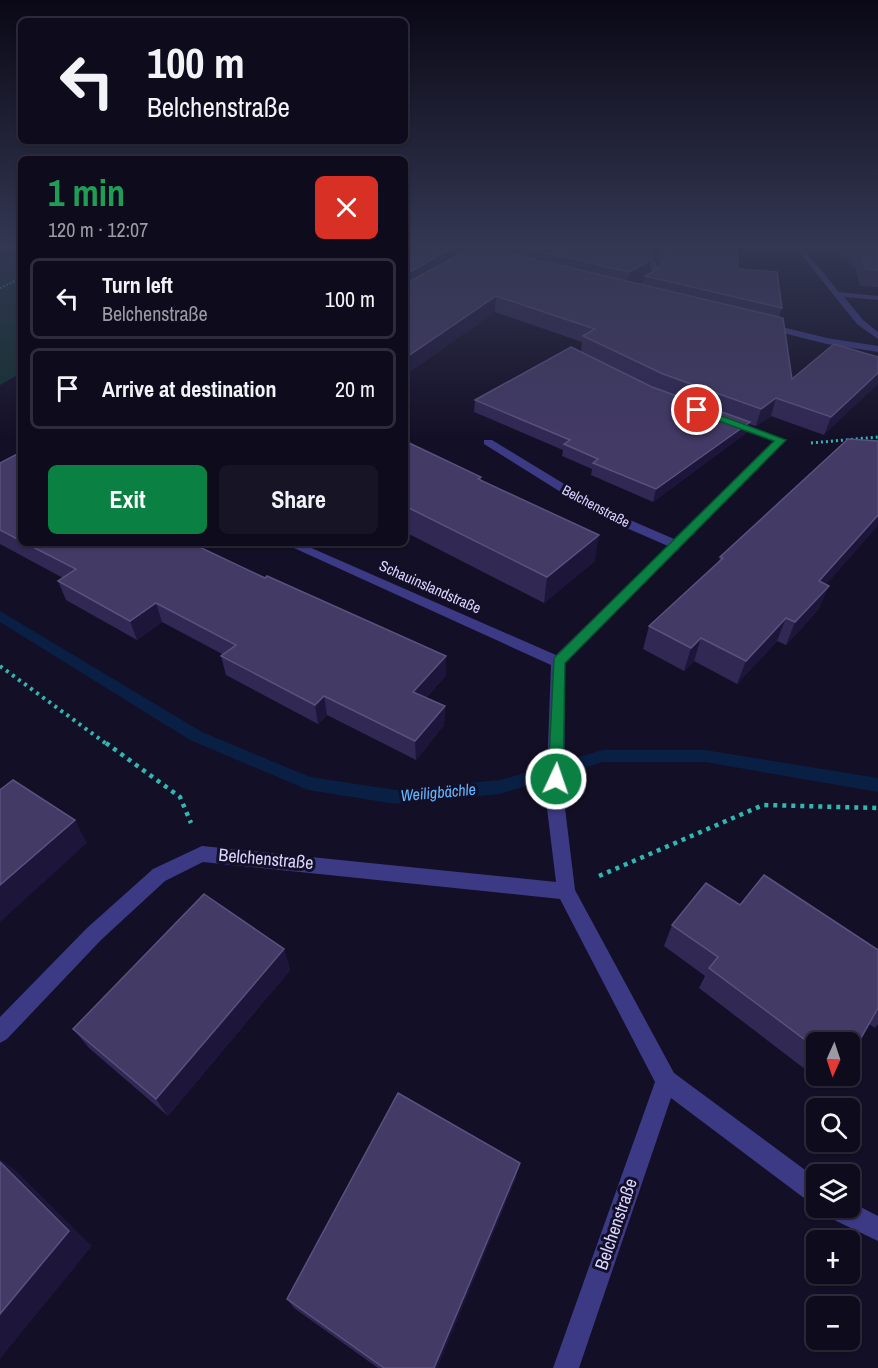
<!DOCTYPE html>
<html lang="en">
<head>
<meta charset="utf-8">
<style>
	:root { --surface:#0e0b1c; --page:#171425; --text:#f1f3f6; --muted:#9b9ba3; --line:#2e2b3b; --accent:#0b8043 }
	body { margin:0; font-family:"Archivo Narrow",sans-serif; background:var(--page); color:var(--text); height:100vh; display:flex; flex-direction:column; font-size:22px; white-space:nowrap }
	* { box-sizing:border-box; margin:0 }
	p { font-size:20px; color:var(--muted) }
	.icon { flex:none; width:33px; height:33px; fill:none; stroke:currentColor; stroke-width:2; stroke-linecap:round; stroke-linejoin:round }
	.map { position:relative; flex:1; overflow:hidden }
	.panel { position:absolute; left:18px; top:156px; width:390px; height:390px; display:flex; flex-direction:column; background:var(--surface); border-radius:9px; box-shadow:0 2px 4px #0004,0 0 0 2px var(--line) }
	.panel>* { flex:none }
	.hud { position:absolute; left:18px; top:18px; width:390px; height:126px; border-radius:9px; box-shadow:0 2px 4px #0004,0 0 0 2px var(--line); background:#0e0b1c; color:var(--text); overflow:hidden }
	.needle { width:39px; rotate:183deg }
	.controls { position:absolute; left:806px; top:1032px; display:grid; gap:12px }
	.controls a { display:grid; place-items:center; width:54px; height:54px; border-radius:9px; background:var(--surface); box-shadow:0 2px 4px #0004,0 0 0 2px var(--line); font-size:30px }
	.pin { position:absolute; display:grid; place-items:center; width:51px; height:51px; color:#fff; margin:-26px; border:3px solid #fff; border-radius:50%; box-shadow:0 2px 6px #0007 }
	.me { position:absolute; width:66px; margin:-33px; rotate:3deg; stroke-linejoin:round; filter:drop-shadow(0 0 4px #0008) }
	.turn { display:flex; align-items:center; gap:21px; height:126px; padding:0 30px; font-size:27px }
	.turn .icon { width:78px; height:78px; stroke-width:2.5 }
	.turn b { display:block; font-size:42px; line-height:51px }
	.round { display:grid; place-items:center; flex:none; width:63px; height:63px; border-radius:9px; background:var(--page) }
	.headline { display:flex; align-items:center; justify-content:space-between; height:102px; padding:0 30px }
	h1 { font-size:36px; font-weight:700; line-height:45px; color:#1e9e55 }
	.button { display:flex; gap:12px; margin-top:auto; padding:12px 30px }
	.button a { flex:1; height:69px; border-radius:9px; background:var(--accent); color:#fff; font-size:24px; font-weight:700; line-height:69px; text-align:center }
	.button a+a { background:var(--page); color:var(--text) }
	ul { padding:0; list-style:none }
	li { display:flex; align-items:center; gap:18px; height:81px; margin:0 12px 9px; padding:0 18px; border:3px solid var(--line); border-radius:9px }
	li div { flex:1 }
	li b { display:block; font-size:22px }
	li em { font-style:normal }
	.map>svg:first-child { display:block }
	.green { fill:#12302f }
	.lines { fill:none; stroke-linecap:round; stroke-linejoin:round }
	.stream { fill:#0a1f44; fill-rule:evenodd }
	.path-far3 { stroke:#2fb8b0; stroke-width:2; stroke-dasharray:1.5 2; stroke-linecap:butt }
	.path-far2 { stroke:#2fb8b0; stroke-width:3; stroke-dasharray:2 3; stroke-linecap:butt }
	.path-far1 { stroke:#2fb8b0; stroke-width:4; stroke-dasharray:3 4.5; stroke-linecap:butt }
	.path { stroke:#2fb8b0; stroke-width:4.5; stroke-dasharray:4 5; stroke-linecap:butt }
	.street { fill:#3d3a85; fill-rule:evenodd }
	.wall { fill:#312854; fill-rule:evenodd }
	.shaded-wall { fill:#1d163a }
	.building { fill:#433a66; stroke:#5a527e; stroke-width:1.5 }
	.route { fill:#0b8043; stroke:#07532c; stroke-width:1.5 }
	.labels { text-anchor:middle; stroke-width:6; stroke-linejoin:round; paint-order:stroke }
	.far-street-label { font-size:14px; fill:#d9d4ff; stroke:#130f26 }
	.street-label { font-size:15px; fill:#d9d4ff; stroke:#130f26 }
	.water-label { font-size:16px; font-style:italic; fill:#62b6ff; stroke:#130f26 }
	.near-street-label { font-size:18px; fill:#d9d4ff; stroke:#130f26 }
</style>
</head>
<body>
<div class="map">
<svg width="878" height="1368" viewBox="0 0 878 1368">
	<rect width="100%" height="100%" fill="#130f26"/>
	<path class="green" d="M0,248H21V373L0,385Z"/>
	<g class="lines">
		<path class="stream" d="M0,611L202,732L310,777L396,790L500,780L603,750H705L878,778V792L705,762H603L500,794L396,804L308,790L190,740L0,622Z"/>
		<path class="path-far3" d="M0,288L21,278"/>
		<path class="path-far2" d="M811,443L878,437"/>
		<path class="path-far1" d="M0,666L108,745"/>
		<path class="path" d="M106,743L180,797L191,823
			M599,876L763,805L878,808"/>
		<path class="street" d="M641,248H648L660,270L653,283L645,285L641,283L647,279L652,270Z
			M796,248H803L839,292L878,296V300L844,297L863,320L878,332V339L857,324Z
			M766,323L827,338L878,346V352L827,344L763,328V324Z
			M728,418L786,440L565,663L564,800L575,890L674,1073L816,1178V1205L808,1201L671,1098L579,1368H553L655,1082L560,899L203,862L165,881L101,940L7,1039L0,1043V1017L87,928L153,869L202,846L556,882L546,800L551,665L283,543H300L556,655L668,546L599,516L484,444V440H492L607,510L674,539L774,441L724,423L723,421Z
			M849,1201L878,1216V1241L828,1217L825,1208H849Z"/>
	</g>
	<path class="wall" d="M405,248H648L652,255L649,270L647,275L658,269L659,266L649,248H738V269L782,308L779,317L792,379L878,357L824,435L771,416L756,426L749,424L746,433L653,502L591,475L592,469L562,456L563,450L474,412L475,400L581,352L582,342L495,312L405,375ZM463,248L468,249L463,252ZM645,278L643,285L635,283Z
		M831,248H878V287L860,286L855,267H851L849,260L842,259L841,255H837Z
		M405,441L481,477V481L595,561L544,603L405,532Z
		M21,452V543H191L446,675L426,698L445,706L444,725L416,760L327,715L318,724L226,675L221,656L224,655L162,622L137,640L66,600L58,581L63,578L0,544V463Z
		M720,557L826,585L819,609L786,645L777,641L737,684L694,661L684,671L643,649L649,626L719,563Z
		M740,905L878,950V1024L875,1028L869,1024L816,1042V1076H837L827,1086L699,988L705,976L664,946L672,925Z
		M284,949L290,970L168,1116L89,1048L73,1029Z
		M516,1178L437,1368H378L294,1308L287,1299Z"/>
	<path class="shaded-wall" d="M452,248H463L462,256L405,290V275Z
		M652,255L649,270L645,277V276V278L627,288L629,272Z
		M496,296L495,312L405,375V358Z
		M878,373V384L824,435L831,417Z
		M776,398L771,416L756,426L761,409Z
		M750,422L746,433L653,502L656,489Z
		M878,515V526L809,604L819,581Z
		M599,535L595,561L544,603L547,577Z
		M829,586L819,609L786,645L795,622Z
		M156,603L162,622L137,640L130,621Z
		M786,618L777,641L737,684L746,661Z
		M701,638L694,661L684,671L691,648Z
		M446,656V675L414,711L413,692Z
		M324,696L327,715L318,724L315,705Z
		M445,706L444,725L416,760L415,741Z
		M75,820L87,843L0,922V885Z
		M284,949L290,970L168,1116L156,1099Z
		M0,1159L15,1170L92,1246L0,1359Z
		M520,1163L516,1178L437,1368H434Z"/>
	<path class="building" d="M405,248H452L405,275Z
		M471,248H487L783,318L792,379L834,344L878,357V373L831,417L776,398L761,409L663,374L583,336L595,329L496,296L405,358V284Z
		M526,248H648L652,255L648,262L629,272Z
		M660,248H738V269L777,272L782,308L645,276L658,269L665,256Z
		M856,248H878V270L866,269L860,251H857Z
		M571,347L652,387L750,422L656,489L593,463L598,459L564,444L570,440L475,400Z
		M848,439L878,441V515L819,581L829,586L795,622L786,618L746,661L701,638L691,648L649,626L723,558L720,557Z
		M405,441L481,477L478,479L599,535L547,577L405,506Z
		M21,452V541L0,530V463Z
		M25,543H191L265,578L267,576L446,656L413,692L445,706L415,741L324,696L315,705L221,656L236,645L156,603L130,621L58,581L76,569Z
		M13,780L75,820L0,885V790Z
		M764,875L878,950V1008L849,1059V1042H816V1048L709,968L718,957L672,925L706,883L740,905Z
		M204,894L284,949L156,1099L73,1029Z
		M398,1093L520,1163L434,1368H384L287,1299Z
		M0,1162L69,1231L0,1314Z"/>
	<linearGradient id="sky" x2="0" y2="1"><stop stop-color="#0a0815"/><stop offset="0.56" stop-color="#333752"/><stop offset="1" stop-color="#333752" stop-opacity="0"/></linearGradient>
	<rect width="878" height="439" fill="url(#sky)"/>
	<path class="route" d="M694,408H700L786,440L565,663L563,779L561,783H550L548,779L554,658L774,441L694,412Z"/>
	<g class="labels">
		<g class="far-street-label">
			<text transform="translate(596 506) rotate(28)" y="5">Belchenstraße</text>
		</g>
		<g class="street-label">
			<text transform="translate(430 587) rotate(24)" y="5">Schauinslandstraße</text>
		</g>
		<g class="water-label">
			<text transform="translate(438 792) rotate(-5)" y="6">Weiligbächle</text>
		</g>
		<g class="near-street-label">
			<text transform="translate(266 859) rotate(5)" y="6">Belchenstraße</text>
			<text transform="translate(616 1224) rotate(-71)" y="6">Belchenstraße</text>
		</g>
	</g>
</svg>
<div class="controls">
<a><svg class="needle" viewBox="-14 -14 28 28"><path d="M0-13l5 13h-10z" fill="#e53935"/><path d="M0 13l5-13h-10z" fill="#9b9ba3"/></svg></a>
<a><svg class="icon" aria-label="search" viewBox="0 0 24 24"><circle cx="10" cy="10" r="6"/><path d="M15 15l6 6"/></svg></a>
<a><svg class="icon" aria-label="layers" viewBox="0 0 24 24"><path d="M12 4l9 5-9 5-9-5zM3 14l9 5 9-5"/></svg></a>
<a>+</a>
<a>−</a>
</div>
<div class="pin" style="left:697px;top:410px;background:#d93025"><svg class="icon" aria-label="arrive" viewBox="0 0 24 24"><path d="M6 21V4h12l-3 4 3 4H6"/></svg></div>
<svg class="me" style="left:556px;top:779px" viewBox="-20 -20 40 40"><circle r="17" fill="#0b8043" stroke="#fff" stroke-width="3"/><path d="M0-11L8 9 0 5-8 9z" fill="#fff"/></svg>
<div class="hud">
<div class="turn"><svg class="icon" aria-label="left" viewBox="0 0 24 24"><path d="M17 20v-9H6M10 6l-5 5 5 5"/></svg><div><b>100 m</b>Belchenstraße</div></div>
</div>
<section class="panel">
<div class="headline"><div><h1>1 min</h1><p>120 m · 12:07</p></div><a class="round" style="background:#d93025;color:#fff"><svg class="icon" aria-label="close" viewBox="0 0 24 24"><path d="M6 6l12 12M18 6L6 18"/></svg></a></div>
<ul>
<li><svg class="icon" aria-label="left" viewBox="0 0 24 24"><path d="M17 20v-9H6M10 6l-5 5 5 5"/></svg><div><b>Turn left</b><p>Belchenstraße</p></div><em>100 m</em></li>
<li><svg class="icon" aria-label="arrive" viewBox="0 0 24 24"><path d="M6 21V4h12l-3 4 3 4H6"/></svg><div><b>Arrive at destination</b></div><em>20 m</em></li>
</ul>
<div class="button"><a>Exit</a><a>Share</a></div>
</section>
</div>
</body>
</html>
